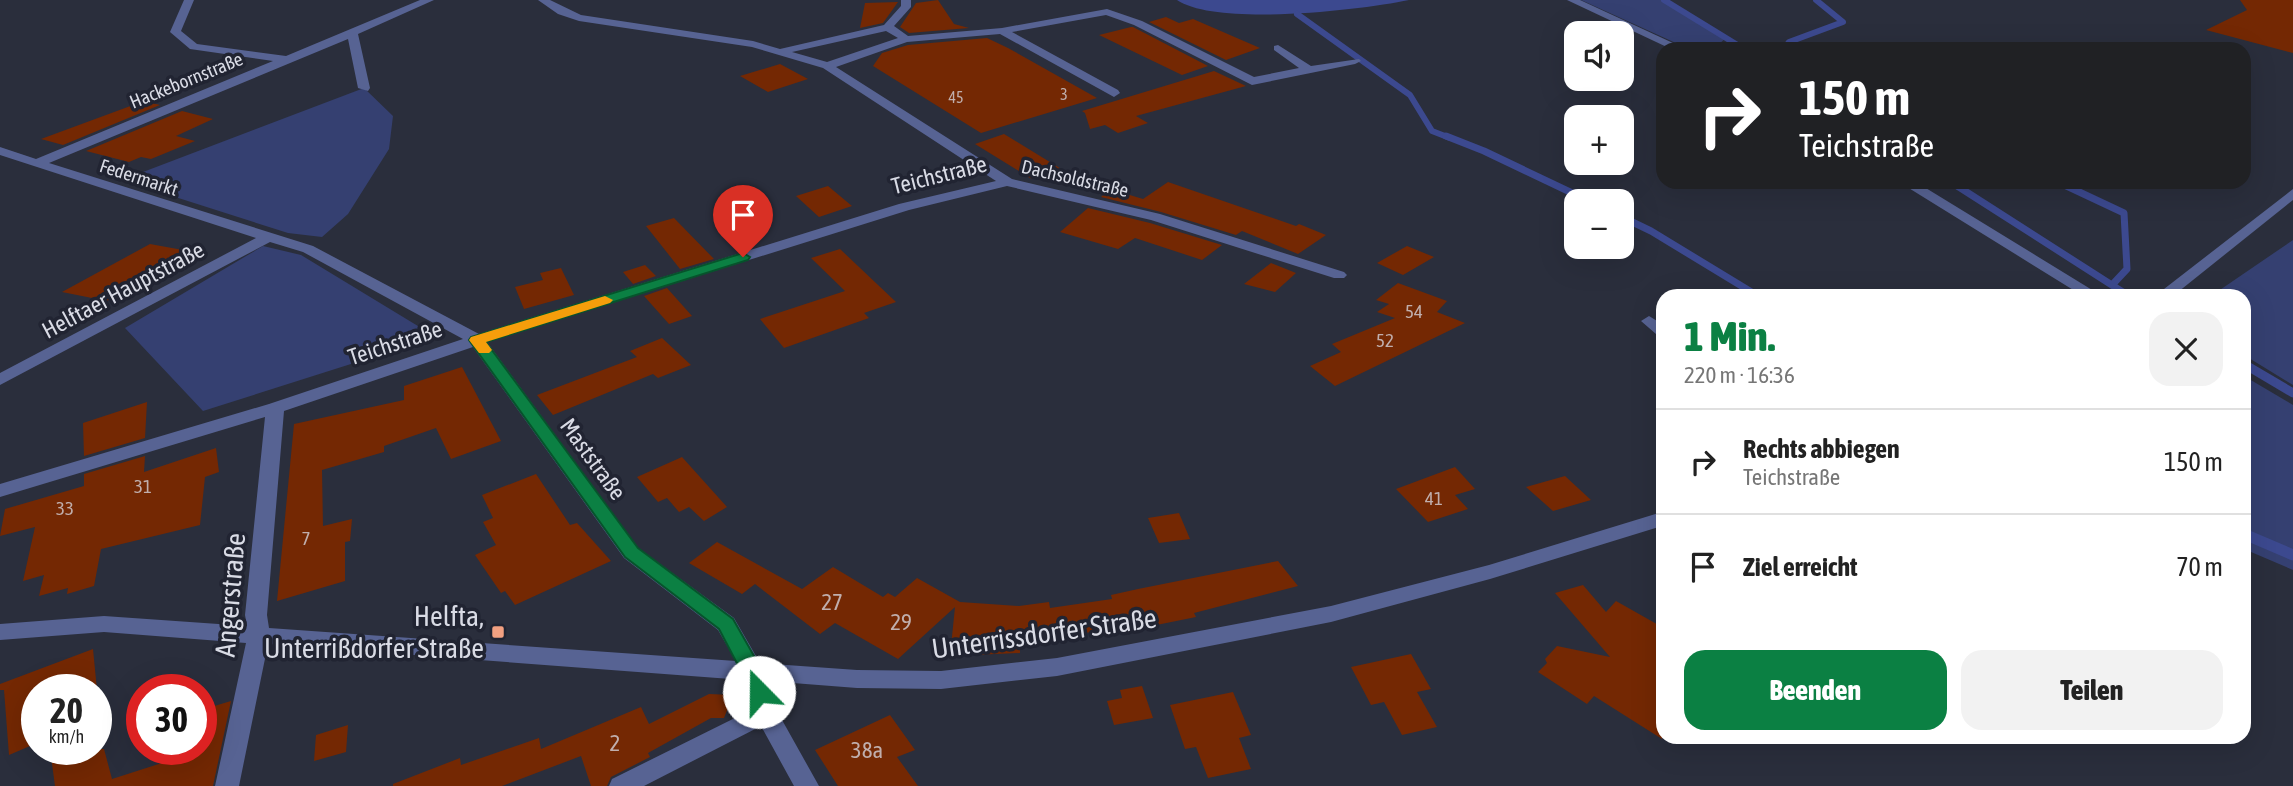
<!DOCTYPE html>
<html lang="de">
<head>
<meta charset="utf-8">
<style>
	:root { --surface:#fff; --page:#f2f2f2; --text:#222; --muted:#767676; --line:#e0e0e0; --accent:#0b8043 }
	body { margin:0; font-family:"Asap Condensed",sans-serif; background:var(--page); color:var(--text); height:100vh; display:flex; flex-direction:column; font-size:26px; white-space:nowrap }
	* { box-sizing:border-box; margin:0 }
	p { font-size:23px; color:var(--muted) }
	.icon { flex:none; width:38px; height:38px; fill:none; stroke:currentColor; stroke-width:2; stroke-linecap:round; stroke-linejoin:round }
	.map { position:relative; flex:1; overflow:hidden }
	.drawer { position:absolute; left:1656px; top:289px; width:595px; height:455px; display:flex; flex-direction:column; background:var(--surface); border-radius:21px; box-shadow:0 7px 28px #0002 }
	.drawer>* { flex:none }
	.banner { position:absolute; left:1656px; top:42px; width:595px; height:147px; border-radius:21px; box-shadow:0 7px 28px #0002; background:#202124; color:#fff; overflow:hidden }
	.buttons { position:absolute; left:1564px; top:21px; display:grid; gap:14px }
	.buttons a { display:grid; place-items:center; width:70px; height:70px; border-radius:14px; background:var(--surface); box-shadow:0 7px 28px #0002; font-size:35px }
	.speed { position:absolute; left:21px; top:674px; display:flex; gap:14px; font-size:35px; font-weight:700; text-align:center }
	.speed>* { display:grid; place-content:center; width:91px; height:91px; border-radius:50%; background:var(--surface); box-shadow:0 7px 28px #0002; line-height:1 }
	.speed small { font-size:18px; font-weight:400 }
	.speed .limit { border:10px solid #d22; background:#fff; color:#111 }
	.pin { position:absolute; display:grid; place-items:center; width:60px; height:60px; color:#fff; margin:-72px -30px; border-radius:50% 50% 50% 0; rotate:-45deg; box-shadow:0 0 7px #0007 }
	.pin .icon { rotate:45deg }
	.me { position:absolute; width:77px; margin:-38px; rotate:338deg; stroke-linejoin:round; filter:drop-shadow(0 0 5px #0008) }
	.turn { display:flex; align-items:center; gap:24px; height:147px; padding:0 28px; font-size:32px }
	.turn .icon { width:91px; height:91px; stroke-width:2.5 }
	.turn b { display:block; font-size:49px; line-height:60px }
	.round { display:grid; place-items:center; flex:none; width:74px; height:74px; border-radius:21px; background:var(--page) }
	.overview { display:flex; align-items:center; justify-content:space-between; height:119px; padding:0 28px }
	h1 { font-size:42px; font-weight:800; line-height:52px; color:var(--accent) }
	.button { display:flex; gap:14px; margin-top:auto; padding:14px 28px }
	.button a { flex:1; height:80px; border-radius:21px; background:var(--accent); color:#fff; font-size:28px; font-weight:800; line-height:80px; text-align:center }
	.button a+a { background:var(--page); color:var(--text) }
	ul { padding:0; list-style:none }
	li { display:flex; align-items:center; gap:21px; height:105px; padding:0 28px; border-top:2px solid var(--line) }
	li div { flex:1 }
	li b { display:block; font-size:26px }
	li em { font-style:normal }
	.map>svg:first-child { display:block }
	.green { fill:#354071 }
	.water { fill:#3c498f }
	.lines { fill:none; stroke-linecap:round; stroke-linejoin:round }
	.stream-far3 { stroke:#3c498f; stroke-width:6 }
	.stream-far2 { stroke:#3c498f; stroke-width:7 }
	.stream-far1 { stroke:#3c498f; stroke-width:9 }
	.stream { stroke:#3c498f; stroke-width:11 }
	.building { fill:#742803 }
	.minor { fill:#576393; fill-rule:evenodd }
	.route { fill:#0b8043; stroke:#07532c; stroke-width:2 }
	.slow { fill:#f59e0b }
	.poi-dot { fill:#f2a081; stroke:#212432; stroke-width:2.5 }
	.labels { text-anchor:middle; stroke-width:7; stroke-linejoin:round; paint-order:stroke }
	.far-number-label { font-size:16px; fill:#c0aeac }
	.far-street-label { font-size:19px; fill:#d9dbe5; stroke:#212432 }
	.number-label { font-size:19px; fill:#c0aeac }
	.street-label { font-size:23px; fill:#d9dbe5; stroke:#212432 }
	.near-number-label { font-size:23px; fill:#c0aeac }
	.near-street-label { font-size:28px; fill:#d9dbe5; stroke:#212432 }
	.near-poi-label { font-size:28px; fill:#d9dbe5; stroke:#212432; text-anchor:end }
</style>
</head>
<body>
<div class="map">
<svg width="2293" height="786" viewBox="0 0 2293 786">
	<rect width="100%" height="100%" fill="#2a2e3c"/>
	<path class="green" d="M1581,0H1662L1726,38L1713,49H1689Z
		M364,88L393,116L389,149L348,214L322,237L288,233L122,180Z
		M2293,240V385L2244,355V296H2211Z
		M263,246L301,255L436,337L203,411L125,328Z
		M2244,376L2293,405V570L2244,549Z"/>
	<path class="water" d="M1177,0H1409C1361,10 1217,27 1177,0Z"/>
	<g class="lines">
		<path class="stream-far3" d="M1664,0L1744,49
			M1297,14L1410,95L1432,131L1450,138
			M1784,49L1789,42L1843,22L1816,0"/>
		<path class="stream-far2" d="M1446,136L1484,151L1589,201
			M1951,182L2129,296
			M2058,182L2124,213L2127,269L2112,285
			M1622,217L1651,231L1758,296"/>
		<path class="stream-far1" d="M2244,364L2293,393"/>
		<path class="stream" d="M2244,534L2293,555"/>
	</g>
	<path class="building" d="M938,0L954,24L969,28L909,33L900,27L916,3Z
		M2240,0H2293V53L2206,30L2247,10Z
		M898,2L883,23L860,28L865,3Z
		M1166,17L1179,23L1193,19L1260,48L1226,60L1149,22Z
		M1131,27H1133L1208,66L1182,75L1099,35Z
		M987,38L1008,48L1097,98L981,133L873,66L882,53L908,45Z
		M780,64L808,79L768,92L740,76Z
		M1214,71L1246,86L1136,116L1148,123L1118,133L1105,125L1090,129L1085,113L1082,111Z
		M144,101L160,105L63,145L41,139Z
		M182,111L213,119L176,136L195,141L151,159L141,157L129,162L86,151Z
		M1004,134L1089,186L1030,178L975,144Z
		M1168,182L1296,226L1299,224L1326,235L1298,254L1242,231L1236,235L1161,212L1101,197L1110,189L1143,199Z
		M828,186L852,206L819,217L796,196Z
		M1088,208L1150,223L1222,245L1202,260L1135,238L1118,249L1060,232Z
		M674,218L714,259L680,269L646,226Z
		M150,244L194,252L107,301L62,292Z
		M1407,246L1434,257L1403,275L1377,263Z
		M840,249L896,302L864,313L869,318L784,348L760,319L845,291L811,258Z
		M1271,263L1296,273L1275,292L1244,284Z
		M645,265L656,276L633,284L623,272Z
		M561,268L574,295L524,309L515,287L543,280L540,273Z
		M1398,283L1447,301L1437,312L1465,323L1335,386L1310,366L1341,352L1332,344L1395,318L1377,312L1389,304L1376,300Z
		M667,288L692,316L669,324L644,296Z
		M662,338L691,365L658,378L653,374L553,415L537,395L637,357L630,351Z
		M462,367L501,441L451,459L436,428L384,446V452L322,470L323,526L352,519L350,541L345,542V581L277,601L294,424L404,400V386Z
		M147,402L145,438L84,456L83,423Z
		M216,448L219,472L205,477L200,525L101,549L94,586L67,594L68,588L39,596L44,575L23,581L35,527L0,536L5,509L84,486V474L145,456L144,472Z
		M682,457L727,507L704,521L689,507L679,512L667,498L658,502L637,477Z
		M1455,467L1475,489L1455,495L1468,509L1428,522L1396,489Z
		M536,474L570,525L577,523L611,561L515,605L505,591L501,593L475,555L496,545L483,522L493,518L482,495Z
		M1565,476L1591,500L1553,511L1526,487Z
		M1179,513L1190,539L1159,543L1148,518Z
		M717,542L802,589L833,567L883,597L888,593L895,597L917,578L960,602L1019,606L1049,602L1050,608L1112,599L1111,595L1138,589L1278,561L1298,586L1194,613L1196,617L1122,632L1121,628L1020,642V653L950,656L955,607L898,659L835,623L820,634L755,584L742,594L689,563Z
		M1583,585L1606,612L1616,601L1662,627V739L1594,696L1587,704L1538,672L1547,663L1545,659L1557,646L1610,657L1555,593Z
		M93,649L97,690H37V743L9,755L4,690H0V684Z
		M1411,654L1431,689L1417,692L1437,727L1402,735L1384,702L1371,705L1351,667Z
		M1142,686L1153,718L1114,725L1107,701L1122,698L1120,690Z
		M1233,692L1251,735L1239,738L1251,769L1208,778L1196,747L1185,749L1170,705Z
		M709,694L733,695L724,718H711L648,753L650,757L611,777L607,786H591L581,756L502,786H393V784L460,758L461,765L539,738L541,749L641,707L649,724Z
		M231,701L213,786H55L50,749H104L112,779L165,762L167,749H201V710Z
		M890,715L915,750L897,757L918,786H838L815,750Z
		M348,725L346,752L314,761L316,735Z"/>
	<g class="lines">
		<path class="minor" d="M184,0H194L181,31L197,44L286,56L420,0H434L358,34L370,88L368,91L358,88L348,39L49,163L313,246L479,334L899,204L996,181L823,68L752,47L579,21L558,14L538,0H550L581,15L753,41L780,49L884,25L901,6V0H911V7L894,26L908,36L1002,28L1107,9L1142,21L1254,77L1299,68L1274,50V46L1278,45L1311,66L1359,59L1361,61L1355,64L1252,85L1134,25L1106,15L1012,32L1118,90L1120,93L1114,97L1000,34L907,42L836,67L1012,179L1160,214L1344,272L1347,275L1344,278H1334L1151,220L1007,186L909,210L487,342L638,548L734,618L760,663L857,670L941,671L1057,658L1331,606L1489,565L1662,512V526L1490,579L1331,622L1057,676L941,689L857,688L767,681L777,711L819,786H794L761,726L644,786H609L612,779L753,709L744,680L268,644L239,786H215L246,643L104,632L0,640V624L104,616L247,626L245,615L265,417L0,497V484L269,404L463,339L303,252L270,242L0,385V373L256,238L0,155V147L36,159L273,61L190,49L170,32ZM886,31L898,38L827,62L792,52ZM473,347L624,558L718,630L736,661L269,628L267,615L284,411Z
			M1567,0H1580L1686,49H1671Z
			M1899,182H1916L2102,296H2083Z
			M2293,189V200L2173,296H2155Z
			M1649,316L1662,324V336L1656,334L1641,321Z"/>
	</g>
	<path class="route" d="M743,253L750,257L748,260L486,342L638,548L733,619L762,670L769,692L766,698L759,700L751,698L741,671L719,629L625,557L469,340L471,337Z"/>
	<path class="slow" d="M605,296L613,300L610,303L486,342L492,350L489,353H479L469,340L471,337Z"/>
	<rect class="poi-dot" x="491" y="625" width="14" height="14" rx="3.5"/>
	<g class="labels">
		<g class="far-number-label">
			<text x="1064" y="100">3</text>
			<text x="956" y="103">45</text>
		</g>
		<g class="far-street-label">
			<text transform="translate(186 80) rotate(-22)" y="7">Hackebornstraße</text>
			<text transform="translate(139 177) rotate(18)" y="7">Federmarkt</text>
			<text transform="translate(1075 178) rotate(13)" y="7">Dachsoldstraße</text>
		</g>
		<g class="number-label">
			<text x="1414" y="318">54</text>
			<text x="1385" y="347">52</text>
			<text x="143" y="493">31</text>
			<text x="1434" y="505">41</text>
			<text x="65" y="515">33</text>
			<text x="306" y="545">7</text>
		</g>
		<g class="street-label">
			<text transform="translate(939 175) rotate(-14)" y="8">Teichstraße</text>
			<text transform="translate(123 290) rotate(-28)" y="8">Helftaer Hauptstraße</text>
			<text transform="translate(395 343) rotate(-18)" y="8">Teichstraße</text>
			<text transform="translate(593 459) rotate(54)" y="8">Maststraße</text>
		</g>
		<g class="near-number-label">
			<text x="832" y="610">27</text>
			<text x="901" y="630">29</text>
			<text x="615" y="751">2</text>
			<text x="867" y="758">38a</text>
		</g>
		<g class="near-street-label">
			<text transform="translate(230 595) rotate(-85)" y="10">Angerstraße</text>
			<text transform="translate(1044 633) rotate(-8)" y="10">Unterrissdorfer Straße</text>
		</g>
		<g class="near-poi-label">
			<text x="484" y="626">Helfta,<tspan x="484" dy="32">Unterrißdorfer Straße</tspan></text>
		</g>
	</g>
</svg>
<div class="buttons">
<a><svg class="icon" aria-label="sound" viewBox="0 0 24 24"><path d="M4 9h4l5-4v14l-5-4H4zM17 9q2 3 0 6"/></svg></a>
<a>+</a>
<a>−</a>
</div>
<div class="speed"><div>20<small>km/h</small></div><div class="limit">30</div></div>
<div class="pin" style="left:743px;top:257px;background:#d93025"><svg class="icon" aria-label="arrive" viewBox="0 0 24 24"><path d="M6 21V4h12l-3 4 3 4H6"/></svg></div>
<svg class="me" style="left:759px;top:692px" viewBox="-20 -20 40 40"><circle r="19" fill="#fff"/><path d="M0-13L10 11 0 6-10 11z" fill="#0b8043"/></svg>
<div class="banner">
<div class="turn"><svg class="icon" aria-label="right" viewBox="0 0 24 24"><path d="M7 20v-9h11M14 6l5 5-5 5"/></svg><div><b>150 m</b>Teichstraße</div></div>
</div>
<section class="drawer">
<div class="overview"><div><h1>1 Min.</h1><p>220 m · 16:36</p></div><a class="round"><svg class="icon" aria-label="close" viewBox="0 0 24 24"><path d="M6 6l12 12M18 6L6 18"/></svg></a></div>
<ul>
<li><svg class="icon" aria-label="right" viewBox="0 0 24 24"><path d="M7 20v-9h11M14 6l5 5-5 5"/></svg><div><b>Rechts abbiegen</b><p>Teichstraße</p></div><em>150 m</em></li>
<li><svg class="icon" aria-label="arrive" viewBox="0 0 24 24"><path d="M6 21V4h12l-3 4 3 4H6"/></svg><div><b>Ziel erreicht</b></div><em>70 m</em></li>
</ul>
<div class="button"><a>Beenden</a><a>Teilen</a></div>
</section>
</div>
</body>
</html>
